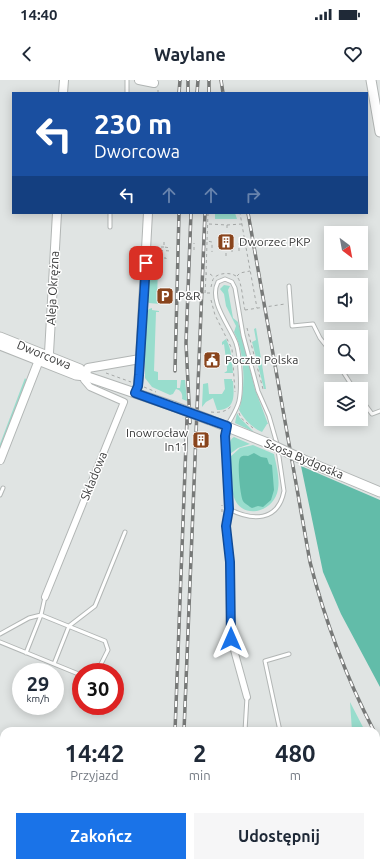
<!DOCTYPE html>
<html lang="pl">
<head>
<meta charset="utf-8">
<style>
	:root { --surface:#fff; --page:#f6f6f7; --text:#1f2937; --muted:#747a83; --accent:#1a73e8 }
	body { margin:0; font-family:Ubuntu,sans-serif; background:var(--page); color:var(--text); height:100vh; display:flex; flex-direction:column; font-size:15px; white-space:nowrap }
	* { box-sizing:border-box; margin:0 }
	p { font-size:13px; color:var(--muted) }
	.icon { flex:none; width:22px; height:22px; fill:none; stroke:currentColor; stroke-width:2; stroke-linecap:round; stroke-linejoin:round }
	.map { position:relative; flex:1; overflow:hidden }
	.side { position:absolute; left:0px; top:647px; width:380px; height:140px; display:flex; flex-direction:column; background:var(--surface); border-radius:12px 12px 0 0; box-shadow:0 2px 10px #0003 }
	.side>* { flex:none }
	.banner { position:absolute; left:12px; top:12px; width:356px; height:122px; border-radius:0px; box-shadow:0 2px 10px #0003; background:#1a4fa0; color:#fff; overflow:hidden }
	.needle { width:26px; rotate:148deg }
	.controls { position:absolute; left:324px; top:146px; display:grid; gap:8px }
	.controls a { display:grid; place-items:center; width:44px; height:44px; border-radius:0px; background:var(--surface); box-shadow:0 2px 10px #0003; font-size:20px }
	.speed { position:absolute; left:12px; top:583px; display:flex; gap:8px; font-size:20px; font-weight:700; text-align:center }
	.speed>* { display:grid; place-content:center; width:52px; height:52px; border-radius:50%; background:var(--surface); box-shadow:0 2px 10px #0003; line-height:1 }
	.speed small { font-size:10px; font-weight:400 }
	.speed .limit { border:6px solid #d22; background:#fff; color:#111 }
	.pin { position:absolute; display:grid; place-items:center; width:34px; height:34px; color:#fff; margin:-17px; border-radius:8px; box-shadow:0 2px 6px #0006 }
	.me { position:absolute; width:44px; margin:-22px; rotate:0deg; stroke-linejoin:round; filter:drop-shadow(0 0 3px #0008) }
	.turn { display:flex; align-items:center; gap:14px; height:84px; padding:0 16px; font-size:18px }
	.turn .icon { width:52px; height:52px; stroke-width:2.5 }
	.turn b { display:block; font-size:28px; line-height:34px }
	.lanes { display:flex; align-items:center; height:38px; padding:0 16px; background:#0003; justify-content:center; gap:20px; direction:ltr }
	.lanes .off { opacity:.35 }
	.eta { display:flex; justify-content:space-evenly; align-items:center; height:68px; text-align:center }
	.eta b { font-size:24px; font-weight:700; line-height:28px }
	.button { display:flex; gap:8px; margin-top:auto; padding:8px 16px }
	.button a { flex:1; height:46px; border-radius:0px; background:var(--accent); color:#fff; font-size:16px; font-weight:700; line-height:46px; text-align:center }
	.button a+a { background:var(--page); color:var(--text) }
	.status { display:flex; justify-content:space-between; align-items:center; height:28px; padding:0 20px; background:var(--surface); direction:ltr }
	.status svg { height:11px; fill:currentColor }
	header { display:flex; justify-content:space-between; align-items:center; height:52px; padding:0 16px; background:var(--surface); font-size:18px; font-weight:700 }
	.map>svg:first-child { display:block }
	.green { fill:#98ddcd }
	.forest { fill:#62bca9 }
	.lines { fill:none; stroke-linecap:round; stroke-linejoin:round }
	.service-casing { stroke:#b2b6b5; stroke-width:5 }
	.minor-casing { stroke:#b2b6b5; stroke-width:8 }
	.tertiary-casing { stroke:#b2b6b5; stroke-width:10 }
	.secondary-casing { stroke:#b2b6b5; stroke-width:11 }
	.path { stroke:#a5a8a7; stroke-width:1; stroke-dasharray:3 3; stroke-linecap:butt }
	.service { stroke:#fff; stroke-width:3 }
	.minor { stroke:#fff; stroke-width:6 }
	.tertiary { stroke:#fff; stroke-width:8 }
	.secondary { stroke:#fff; stroke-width:9 }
	.rail-casing { stroke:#777978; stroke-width:3.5 }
	.rail { stroke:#fff; stroke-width:2; stroke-dasharray:6; stroke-linecap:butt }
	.secondary-bridge-casing { stroke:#b2b6b5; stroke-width:11; stroke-linecap:butt }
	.secondary-bridge { stroke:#fff; stroke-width:9 }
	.route-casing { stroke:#114b97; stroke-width:10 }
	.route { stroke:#1a73e8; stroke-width:7 }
	.labels { text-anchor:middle; stroke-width:3; stroke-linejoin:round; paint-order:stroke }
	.poi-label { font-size:12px; fill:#383939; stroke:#fff; text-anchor:start }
	.street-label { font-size:12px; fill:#383939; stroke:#fff }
</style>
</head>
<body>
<div class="status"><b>14:40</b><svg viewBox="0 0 49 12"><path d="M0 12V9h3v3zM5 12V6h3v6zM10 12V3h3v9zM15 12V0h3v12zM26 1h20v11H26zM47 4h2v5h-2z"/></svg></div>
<header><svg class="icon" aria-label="back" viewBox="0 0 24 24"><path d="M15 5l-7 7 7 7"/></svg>Waylane<svg class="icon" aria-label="heart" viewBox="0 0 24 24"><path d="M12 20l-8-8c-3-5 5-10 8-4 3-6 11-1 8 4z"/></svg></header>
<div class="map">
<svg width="380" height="787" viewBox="0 0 380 787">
	<rect width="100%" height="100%" fill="#e0e4e3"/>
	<path class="green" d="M215,133H235L237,139H215Z
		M153,185L163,186H158L157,221H161L160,224L149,223L147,221L149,189Z
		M224,205L230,206L228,210L233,238L238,242L255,309L268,344H267L262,352C251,347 244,339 239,330C246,307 245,273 234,252L236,246L226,226L224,214L220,209Z
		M152,228V230L159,231V232H156L154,291L158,292V300H177V308H180L181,300H185L187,321L182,319C183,314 181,310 176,309L173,314L170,315L152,307L145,298V280L144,279L147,232L149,229Z
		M256,248L266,309H264L252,262L256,260L254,249Z
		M226,259C232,270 232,281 233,293H224L227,291V287L224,264L222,265V262Z
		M25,298L27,301L0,370V364Z
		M224,299H232V301H233C234,315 236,330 217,330L213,318L206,322L202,327L203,304L208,303L209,314H222L225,309Z
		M237,333L240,338L254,352L235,343Z
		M234,357L250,364L238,368L230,374C230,368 228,360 234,357Z
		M253,365L274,374C276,384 280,398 278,409C274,434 239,441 233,414L230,377L240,368Z
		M350,622L365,651H352Z
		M376,672L380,679V747L376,749Z"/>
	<path class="forest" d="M254,373L261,377L267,378L269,384L272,385L274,410L271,420L263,427L258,426L252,428C250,427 243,422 243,421C240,415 237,382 240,378C242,375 245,376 248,376Z
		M301,386L380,420V607L341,534L323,492Z"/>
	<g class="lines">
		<g class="service-casing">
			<path id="service" d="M127,13V0
				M110,147V133
				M289,206L292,246L313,244L320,258L331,272
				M340,287L354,309
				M361,319L372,334L380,331
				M227,346C231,338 237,330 239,321C242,308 240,275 236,263C230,246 208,221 218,202L225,199L232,202L235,208L243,255L258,311L269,336L277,364
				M0,415L3,408
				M229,429C252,441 278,442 284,411L278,370
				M0,554L29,538L41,535L105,561L108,570L97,592
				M0,562L81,595
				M26,573L41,535L45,517
				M54,584L69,546L95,526L125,452
				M245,651L247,617
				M280,651L265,581L289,574
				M328,787V783"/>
		</g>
		<g class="minor-casing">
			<path id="minor" d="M227,346L225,356L229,429L226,445L230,482L231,559L247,617
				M45,517L124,322L90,307L84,300L85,296"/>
		</g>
		<g class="tertiary-casing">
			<path id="tertiary" d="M139,0L154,3
				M63,13L64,0
				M46,281L49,273L57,133
				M85,296L88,288L140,279L148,133
				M135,313L138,306L140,279
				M0,380L41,275"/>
		</g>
		<g class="secondary-casing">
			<path id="secondary" d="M371,0L380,52
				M0,257L80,289L85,296
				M0,265L76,295L85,296L173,326
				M210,340L270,364
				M306,381L380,412"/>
		</g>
		<path class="path" d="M158,13V9
			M208,133L207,161L212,162V172
			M209,144L227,145V150
			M227,145L242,144
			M258,161L259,167
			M164,162V167L171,168
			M207,162L206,194H210L214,197
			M245,162L257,228
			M164,167H161L160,178H166V182
			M232,169V173
			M154,170L171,171
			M194,170V163
			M239,171V163L245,162L240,133
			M226,173V176
			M237,196L240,193L250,191
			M211,207C212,204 212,200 214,198C219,192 234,192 238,198C242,204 243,223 245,230
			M195,213H210
			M205,213L206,194
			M211,220L215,235L232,269L235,312
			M245,230L285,224
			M247,248L263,309
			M106,293L131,302
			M144,307L156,312
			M211,332C219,333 227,332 232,325
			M239,333L241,338L253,348
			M222,432V425"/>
		<use href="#service" class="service"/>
		<use href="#minor" class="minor"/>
		<use href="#tertiary" class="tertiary"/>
		<use href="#secondary" class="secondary"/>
		<g class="rail-casing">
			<path id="rail" d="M221,0L223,13
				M179,13L180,0
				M188,13V0
				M197,13L198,0
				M209,13V0
				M248,133L310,482C325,541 346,597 374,651
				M175,291L179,133
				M190,343L186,263L191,133
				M175,651L187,338
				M184,651L205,133
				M376,665L380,672
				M170,787L171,783
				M179,787V783"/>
		</g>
		<use href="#rail" class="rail"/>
		<g class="secondary-bridge-casing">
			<path id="secondary-bridge" d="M173,326L210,340
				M270,364L306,381"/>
		</g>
		<use href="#secondary-bridge" class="secondary-bridge"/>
	</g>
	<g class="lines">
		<g class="route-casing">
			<path id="route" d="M146,183L139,295L138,306L135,313L227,346L225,356L229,429L226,446L230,482L231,559"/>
		</g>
		<use href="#route" class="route"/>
	</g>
	<defs>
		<g id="building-square" transform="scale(0.9)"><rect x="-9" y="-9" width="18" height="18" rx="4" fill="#89441c" stroke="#fff"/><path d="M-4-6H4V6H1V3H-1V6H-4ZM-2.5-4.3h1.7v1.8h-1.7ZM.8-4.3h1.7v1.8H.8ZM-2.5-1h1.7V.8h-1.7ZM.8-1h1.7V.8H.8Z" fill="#fff"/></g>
		<g id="parking-square" transform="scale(0.9)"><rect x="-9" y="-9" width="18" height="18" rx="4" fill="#89441c" stroke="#fff"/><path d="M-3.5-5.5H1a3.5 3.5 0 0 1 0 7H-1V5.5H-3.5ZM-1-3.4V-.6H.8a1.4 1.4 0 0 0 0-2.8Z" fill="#fff"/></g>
		<g id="civic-square" transform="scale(0.9)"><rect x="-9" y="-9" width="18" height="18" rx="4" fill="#89441c" stroke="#fff"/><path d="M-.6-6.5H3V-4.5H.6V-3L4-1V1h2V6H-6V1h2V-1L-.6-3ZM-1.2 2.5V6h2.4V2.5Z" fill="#fff"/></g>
	</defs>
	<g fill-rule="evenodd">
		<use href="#building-square" x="226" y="162"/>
		<use href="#parking-square" x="165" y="216"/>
		<use href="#civic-square" x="212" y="280"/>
		<use href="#building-square" x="201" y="360"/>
	</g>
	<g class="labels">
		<g class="poi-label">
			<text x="239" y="166">Dworzec PKP</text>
			<text x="178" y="220">P&amp;R</text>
			<text x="225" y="284">Poczta Polska</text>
			<text x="188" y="357" text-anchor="end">Inowrocław<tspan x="188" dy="14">In11</tspan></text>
		</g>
		<g class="street-label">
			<text transform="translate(53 208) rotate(-87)" y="4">Aleja Okrężna</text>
			<text transform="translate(44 275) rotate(22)" y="4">Dworcowa</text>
			<text transform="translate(304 379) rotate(23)" y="4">Szosa Bydgoska</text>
			<text transform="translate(94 396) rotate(-68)" y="4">Składowa</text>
		</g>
	</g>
</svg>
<div class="controls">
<a><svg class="needle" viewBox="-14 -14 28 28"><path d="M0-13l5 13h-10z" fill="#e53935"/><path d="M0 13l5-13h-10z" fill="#747a83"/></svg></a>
<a><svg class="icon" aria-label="sound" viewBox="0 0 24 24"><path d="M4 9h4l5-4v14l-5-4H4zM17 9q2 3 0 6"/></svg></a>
<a><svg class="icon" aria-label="search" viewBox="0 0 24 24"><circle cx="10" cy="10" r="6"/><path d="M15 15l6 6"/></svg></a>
<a><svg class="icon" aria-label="layers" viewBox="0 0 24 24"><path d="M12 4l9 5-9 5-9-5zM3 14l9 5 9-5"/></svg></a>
</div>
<div class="speed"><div>29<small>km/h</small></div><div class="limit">30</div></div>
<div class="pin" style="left:146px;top:183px;background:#d93025"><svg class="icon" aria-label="arrive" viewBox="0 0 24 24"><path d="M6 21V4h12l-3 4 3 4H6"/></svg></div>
<svg class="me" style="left:231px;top:559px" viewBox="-20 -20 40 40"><path d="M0-17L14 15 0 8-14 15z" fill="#1a73e8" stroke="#fff" stroke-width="4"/></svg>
<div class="banner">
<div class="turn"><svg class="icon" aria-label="left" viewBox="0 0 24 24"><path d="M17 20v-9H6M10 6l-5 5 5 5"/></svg><div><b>230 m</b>Dworcowa</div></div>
<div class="lanes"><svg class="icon" aria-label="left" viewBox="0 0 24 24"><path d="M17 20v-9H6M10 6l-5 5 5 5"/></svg><svg class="icon off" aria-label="ahead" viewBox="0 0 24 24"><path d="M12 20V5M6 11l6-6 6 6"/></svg><svg class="icon off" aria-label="ahead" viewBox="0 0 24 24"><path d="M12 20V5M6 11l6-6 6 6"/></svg><svg class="icon off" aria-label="right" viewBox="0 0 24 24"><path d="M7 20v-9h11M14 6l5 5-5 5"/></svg></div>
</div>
<section class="side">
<div class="eta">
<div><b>14:42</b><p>Przyjazd</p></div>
<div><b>2</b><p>min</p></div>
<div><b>480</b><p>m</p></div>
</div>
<div class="button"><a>Zakończ</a><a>Udostępnij</a></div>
</section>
</div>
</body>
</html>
